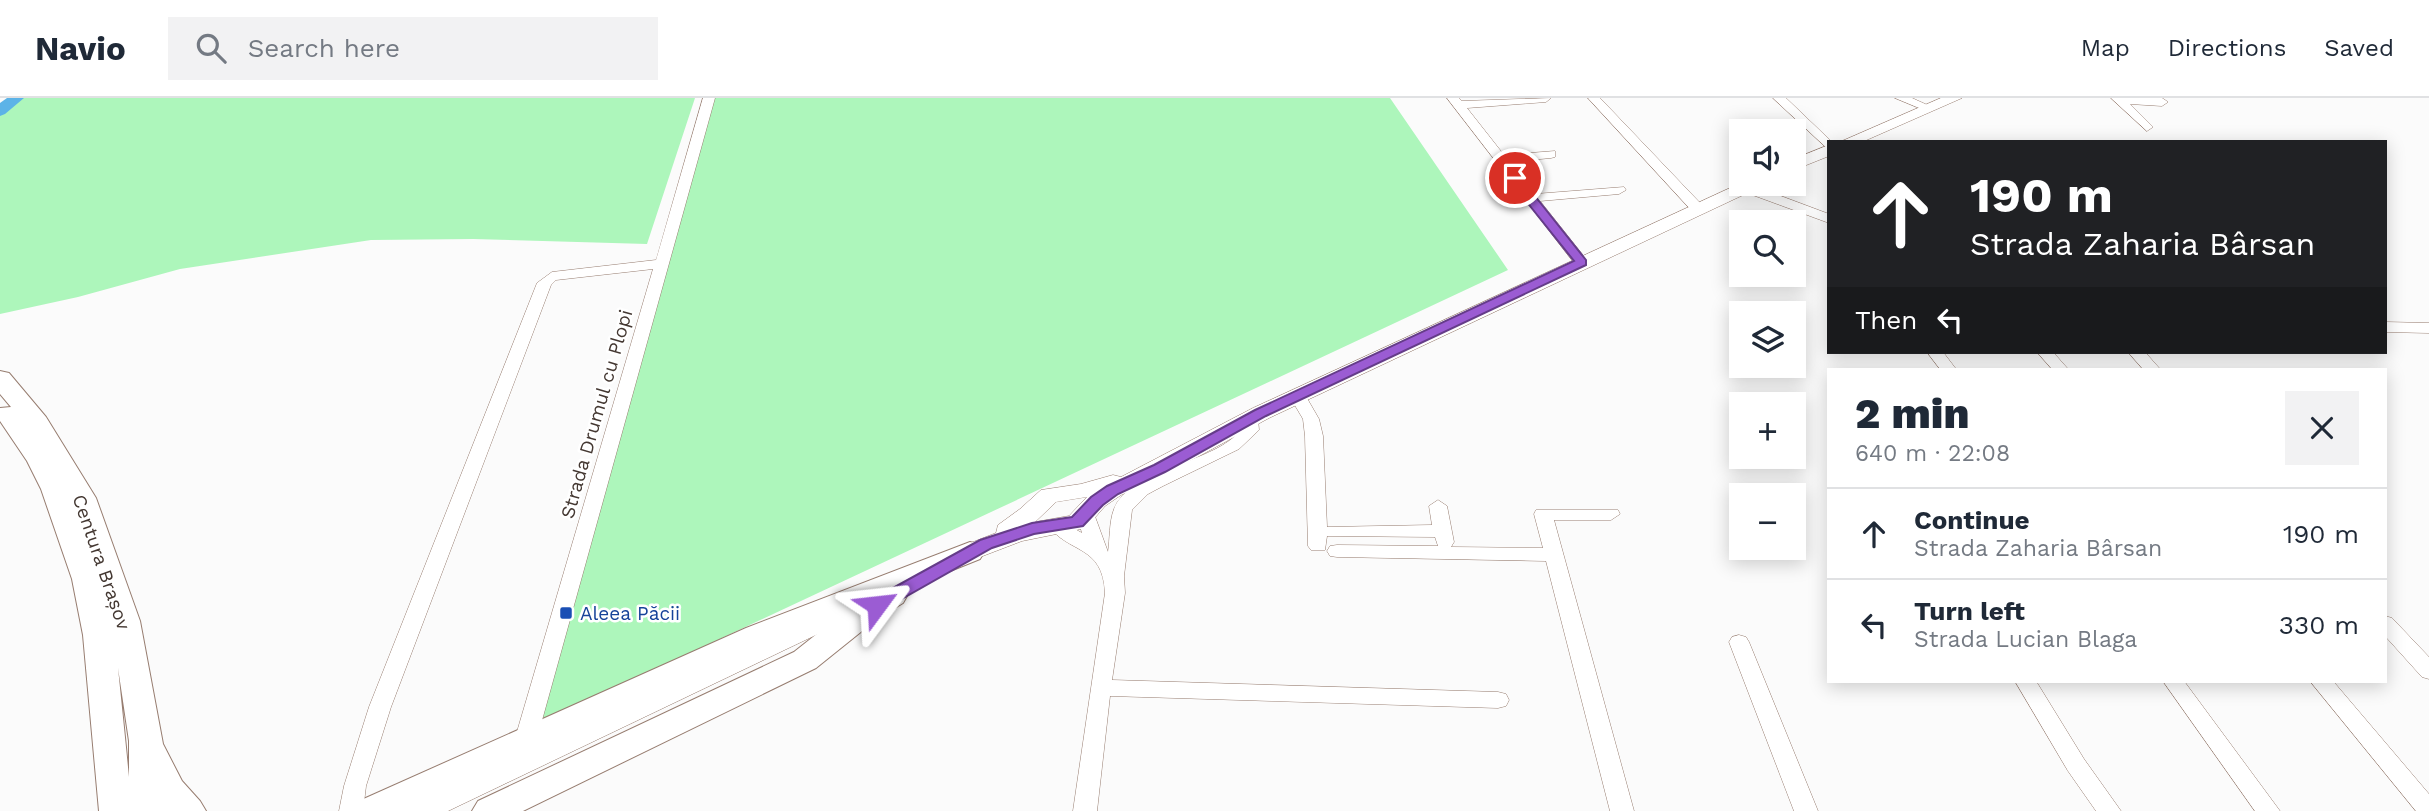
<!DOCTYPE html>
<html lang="en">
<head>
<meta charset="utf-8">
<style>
	:root { --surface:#fff; --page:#f2f2f3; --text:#1f2937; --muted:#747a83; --line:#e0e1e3 }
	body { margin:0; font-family:"Work Sans",sans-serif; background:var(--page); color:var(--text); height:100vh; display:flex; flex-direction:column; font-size:26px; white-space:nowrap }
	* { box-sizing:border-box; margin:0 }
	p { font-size:23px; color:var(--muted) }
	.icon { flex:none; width:38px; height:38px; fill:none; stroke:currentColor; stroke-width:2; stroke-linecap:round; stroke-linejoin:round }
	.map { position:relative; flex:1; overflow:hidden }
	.side { position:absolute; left:1827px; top:270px; width:560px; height:315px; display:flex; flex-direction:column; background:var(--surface); border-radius:0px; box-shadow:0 4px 18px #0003 }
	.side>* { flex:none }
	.hud { position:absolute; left:1827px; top:42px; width:560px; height:214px; border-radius:0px; box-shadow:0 4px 18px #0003; background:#202124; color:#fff; overflow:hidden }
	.buttons { position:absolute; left:1729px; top:21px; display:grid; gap:14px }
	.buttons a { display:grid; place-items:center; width:77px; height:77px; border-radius:0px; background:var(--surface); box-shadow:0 4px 18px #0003; font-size:35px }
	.pin { position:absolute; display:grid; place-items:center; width:60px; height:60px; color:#fff; margin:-30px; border:4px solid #fff; border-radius:50%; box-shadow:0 2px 7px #0007 }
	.me { position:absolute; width:77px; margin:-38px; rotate:60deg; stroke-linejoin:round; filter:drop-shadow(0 0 5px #0008) }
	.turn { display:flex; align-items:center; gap:24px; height:147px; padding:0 28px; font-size:32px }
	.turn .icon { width:91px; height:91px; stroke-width:2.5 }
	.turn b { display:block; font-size:49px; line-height:60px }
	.then { display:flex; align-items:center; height:66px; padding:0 28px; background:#0003; gap:14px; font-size:26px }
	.round { display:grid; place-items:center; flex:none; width:74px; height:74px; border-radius:0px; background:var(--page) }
	.summary { display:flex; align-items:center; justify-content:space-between; height:119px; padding:0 28px }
	h1 { font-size:42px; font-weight:800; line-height:52px }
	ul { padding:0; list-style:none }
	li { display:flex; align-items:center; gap:21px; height:91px; padding:0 28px; border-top:2px solid var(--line) }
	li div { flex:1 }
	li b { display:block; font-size:26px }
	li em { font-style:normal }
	header { display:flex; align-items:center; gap:42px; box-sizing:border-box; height:98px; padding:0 35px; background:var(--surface); border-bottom:2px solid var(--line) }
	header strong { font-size:33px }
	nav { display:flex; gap:38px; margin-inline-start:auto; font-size:24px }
	.search { width:490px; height:63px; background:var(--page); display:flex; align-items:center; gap:18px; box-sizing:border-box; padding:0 24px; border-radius:0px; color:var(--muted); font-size:26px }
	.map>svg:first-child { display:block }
	.green { fill:#adf6bb }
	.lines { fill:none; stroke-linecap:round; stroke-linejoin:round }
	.river { fill:#5cb3e7; fill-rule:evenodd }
	.minor-casing { stroke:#977d70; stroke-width:1 }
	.major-casing { stroke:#977d70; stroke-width:1 }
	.highway-casing { stroke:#977d70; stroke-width:2 }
	.minor { fill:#fff; fill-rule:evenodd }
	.major { fill:#fff; fill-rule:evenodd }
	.highway { fill:#fff; fill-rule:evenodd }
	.route { fill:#9b5cd3; stroke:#653c89; stroke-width:2 }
	.transit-dot { fill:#1a4fb4; stroke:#fff; stroke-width:2.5 }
	.labels { text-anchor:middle; stroke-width:5; stroke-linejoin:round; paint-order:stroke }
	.street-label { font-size:19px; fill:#443832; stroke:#fff }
	.transit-label { font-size:19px; fill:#164399; stroke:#fff; text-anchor:start }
</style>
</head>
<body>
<header>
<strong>Navio</strong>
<div class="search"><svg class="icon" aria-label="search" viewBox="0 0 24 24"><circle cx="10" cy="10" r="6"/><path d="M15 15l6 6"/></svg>Search here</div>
<nav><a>Map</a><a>Directions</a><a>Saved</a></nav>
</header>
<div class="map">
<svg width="2429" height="713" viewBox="0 0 2429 713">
	<rect width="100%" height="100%" fill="#fbfbfb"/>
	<path class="green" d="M19,0H695L647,146L473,141L371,142L180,171L78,199L0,216V8Z
		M713,0H1390L1508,172L519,635Z"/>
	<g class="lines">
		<path class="river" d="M7,0H24L5,16L0,18V5Z"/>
		<g class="minor-casing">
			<path id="minor" d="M703,0H715L536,644L533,650L525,653L517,650L514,644L653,171L556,182L551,187L391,609L366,688L363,713H339L344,688L369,609L537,185L552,174L656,162Z
				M1447,0H1459L1462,3L1551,0L1546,4L1467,10L1504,57L1555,53V59L1551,60L1509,64L1535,96L1624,89L1626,92L1619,96L1540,103L1586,161V167H1576Z
				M1588,0H1600L1703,108V114H1693Z
				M1773,0H1786L1832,44H1829V52Z
				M1895,0H1912L1934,10L1924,12Z
				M2111,0H2162L2168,4L2162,8L2130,6L2153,29L2147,33Z
				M1739,86H1749L1829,116V125L1739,92Z
				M2385,224L2429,225V235L2385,234Z
				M1927,254H1943L1956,271H1940Z
				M2037,254H2053L2068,271H2052Z
				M2128,254H2145L2160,271H2143Z
				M1298,294L1304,295L1319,321L1323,338L1327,429L1432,427L1429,408L1438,402L1447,408L1454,444L1451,449L1543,450L1534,416L1536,412H1618L1620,416L1611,422H1554L1634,713H1610L1546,463L1337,459L1330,458L1327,453L1330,448L1337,447L1438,448L1435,439L1327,438L1325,452H1311L1308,448L1305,338L1303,321L1290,299Z
				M1250,316L1258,321L1259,332L1239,351L1163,388L1148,396L1132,412L1124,478L1125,495L1112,582L1498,594L1506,596L1509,602L1506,608L1498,610L1110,598L1097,713H1073L1105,495C1103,446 1068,456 1048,427L1050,423L1057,421L1082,435L1077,417L1086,411L1093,413L1108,454C1110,441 1109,424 1114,411C1128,372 1220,363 1240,332C1243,328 1241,322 1244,317Z
				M2385,518L2392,520L2429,559V581L2422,579L2385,538Z
				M1739,537L1746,539L1749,544L1818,713H1794L1729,544L1732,539Z
				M2015,583H2036L2084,661L2121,713H2096L2068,673Z
				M2163,583H2184L2280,713H2255Z
				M2310,583H2333L2429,696V713H2416Z"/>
		</g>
		<g class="major-casing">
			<path id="major" d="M1941,0H1962L1862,44H1840Z
				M1829,47V58L1794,72V61Z
				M1741,85L1760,86L1758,90L1269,320L1168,375L1121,397L1105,408L1086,430L1022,443L954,469L945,467L942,461L945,455L996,435L998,427L1020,411L1041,392L1081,386L1113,377L1121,379L1253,310ZM1087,399L1069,418L1035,424L1056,404Z
				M834,508L843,510L847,517L843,524L448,713H404L408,704Z"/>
		</g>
		<g class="highway-casing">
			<path id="highway" d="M0,273L9,275L46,319L96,400L140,523L163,646L182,683L200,703L206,713H99L83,537L72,481L41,391L27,363L0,323V310L11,309L0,296ZM118,570L129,643V679Z
				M970,444L980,447L984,454L980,461L903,492L907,498L903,505L877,521L816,570L523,713H472L478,703L794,554L842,516L768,546L406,713H353L359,703L746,530Z"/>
		</g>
		<use href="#minor" class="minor"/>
		<use href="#major" class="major"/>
		<use href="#highway" class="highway"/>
	</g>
	<path class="route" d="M1510,78H1519L1586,162V167L1266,318L1165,374L1118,396L1103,407L1083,428L1034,436L992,450L884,511H871L868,507L871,502L980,442L1032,425L1072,419L1091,399L1107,388L1154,367L1255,312L1574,163L1510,83Z"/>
	<rect class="transit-dot" x="559" y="508" width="14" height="14" rx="3.5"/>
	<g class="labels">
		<g class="street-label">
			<text transform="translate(596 316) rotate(-74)" y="7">Strada Drumul cu Plopi</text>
			<text transform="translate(102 464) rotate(71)" y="7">Centura Brașov</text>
		</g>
		<g class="transit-label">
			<text x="580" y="522">Aleea Păcii</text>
		</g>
	</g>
</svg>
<div class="buttons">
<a><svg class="icon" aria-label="sound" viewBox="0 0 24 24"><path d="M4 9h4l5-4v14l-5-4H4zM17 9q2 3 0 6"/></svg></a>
<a><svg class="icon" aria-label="search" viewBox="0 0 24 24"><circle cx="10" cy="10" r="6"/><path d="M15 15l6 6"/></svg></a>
<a><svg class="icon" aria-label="layers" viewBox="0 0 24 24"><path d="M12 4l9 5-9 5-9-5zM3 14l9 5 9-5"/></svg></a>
<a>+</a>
<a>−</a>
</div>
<div class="pin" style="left:1515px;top:80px;background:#d93025"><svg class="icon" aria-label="arrive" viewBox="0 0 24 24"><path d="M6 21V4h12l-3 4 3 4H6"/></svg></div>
<svg class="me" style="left:877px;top:507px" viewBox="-20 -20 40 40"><path d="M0-17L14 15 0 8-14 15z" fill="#9b5cd3" stroke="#fff" stroke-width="4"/></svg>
<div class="hud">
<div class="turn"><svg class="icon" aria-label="ahead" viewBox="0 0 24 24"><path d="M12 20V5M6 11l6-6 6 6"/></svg><div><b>190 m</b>Strada Zaharia Bârsan</div></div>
<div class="then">Then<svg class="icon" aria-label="left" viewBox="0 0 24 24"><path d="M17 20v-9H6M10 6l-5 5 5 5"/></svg></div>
</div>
<section class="side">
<div class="summary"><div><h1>2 min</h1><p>640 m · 22:08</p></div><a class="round"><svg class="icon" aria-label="close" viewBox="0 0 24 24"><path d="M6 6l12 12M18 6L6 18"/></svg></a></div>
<ul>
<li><svg class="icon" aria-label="ahead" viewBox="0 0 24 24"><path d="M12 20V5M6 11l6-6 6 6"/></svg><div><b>Continue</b><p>Strada Zaharia Bârsan</p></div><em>190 m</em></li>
<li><svg class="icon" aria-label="left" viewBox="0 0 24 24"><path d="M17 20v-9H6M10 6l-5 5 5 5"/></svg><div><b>Turn left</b><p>Strada Lucian Blaga</p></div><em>330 m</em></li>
</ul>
</section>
</div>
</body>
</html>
